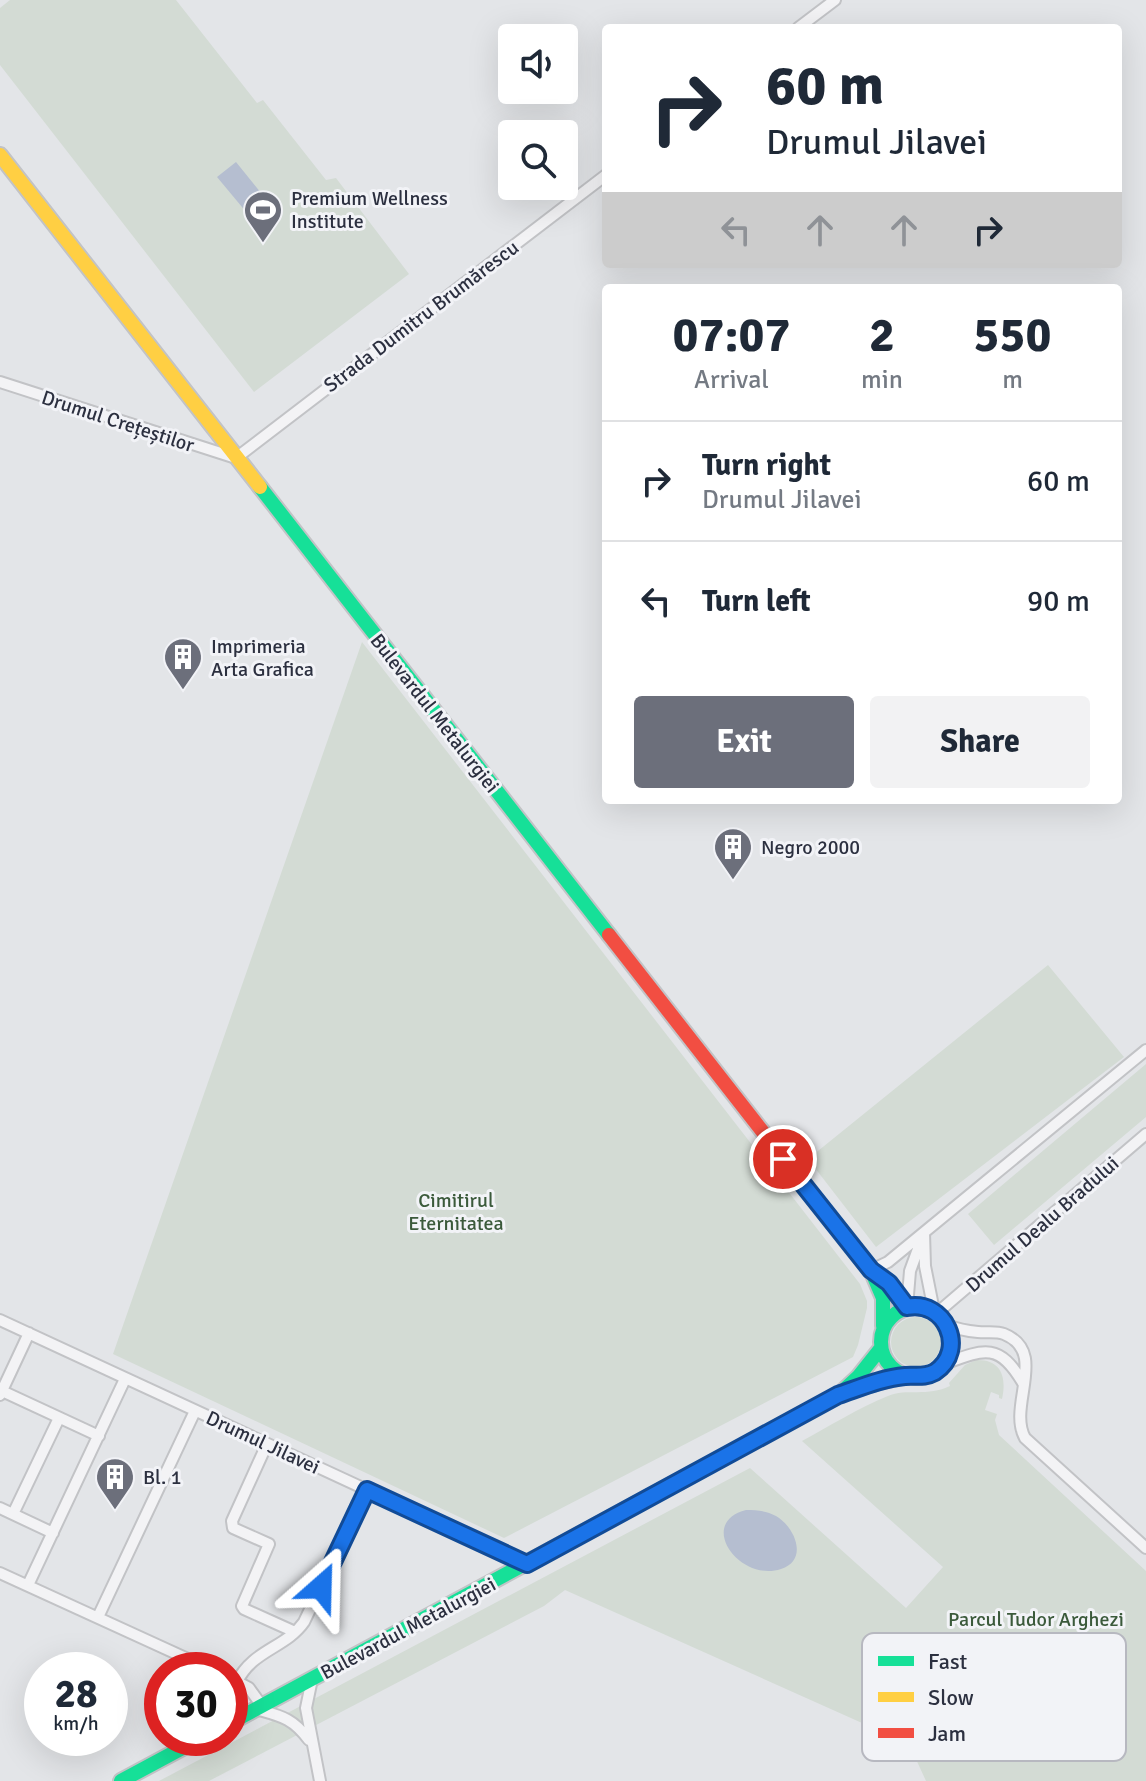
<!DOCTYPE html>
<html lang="en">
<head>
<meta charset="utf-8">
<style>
	:root { --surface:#fff; --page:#f2f2f3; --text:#1f2937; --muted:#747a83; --line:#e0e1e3; --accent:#6c6f7b }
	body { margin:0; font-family:Signika,sans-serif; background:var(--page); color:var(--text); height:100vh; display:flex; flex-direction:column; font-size:30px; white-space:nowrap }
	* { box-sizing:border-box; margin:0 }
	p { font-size:26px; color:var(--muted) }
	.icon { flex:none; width:44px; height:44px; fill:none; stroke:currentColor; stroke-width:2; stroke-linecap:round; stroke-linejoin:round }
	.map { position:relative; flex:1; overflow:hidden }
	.details { position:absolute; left:602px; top:284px; width:520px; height:520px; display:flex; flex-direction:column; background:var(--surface); border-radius:8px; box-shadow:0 8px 32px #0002 }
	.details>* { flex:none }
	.guide { position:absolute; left:602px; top:24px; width:520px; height:244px; border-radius:8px; box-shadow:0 8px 32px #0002; background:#fff; color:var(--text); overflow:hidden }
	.fabs { position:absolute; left:498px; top:24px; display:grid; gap:16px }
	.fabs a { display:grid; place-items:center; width:80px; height:80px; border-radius:8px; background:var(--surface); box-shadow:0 8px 32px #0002; font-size:40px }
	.speed { position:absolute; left:24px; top:1652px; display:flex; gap:16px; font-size:40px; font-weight:700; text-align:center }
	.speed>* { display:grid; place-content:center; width:104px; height:104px; border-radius:50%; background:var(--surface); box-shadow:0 8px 32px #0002; line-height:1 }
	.speed small { font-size:20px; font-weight:400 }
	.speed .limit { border:12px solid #d22; background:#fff; color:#111 }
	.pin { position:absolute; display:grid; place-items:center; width:68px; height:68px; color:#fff; margin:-34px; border:4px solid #fff; border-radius:50%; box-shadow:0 2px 8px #0007 }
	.me { position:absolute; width:88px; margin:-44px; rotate:25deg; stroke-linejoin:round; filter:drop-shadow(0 0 6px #0008) }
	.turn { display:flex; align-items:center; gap:28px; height:168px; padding:0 32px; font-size:36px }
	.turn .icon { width:104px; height:104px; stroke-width:2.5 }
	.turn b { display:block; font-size:56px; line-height:68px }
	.lanes { display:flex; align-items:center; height:76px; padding:0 32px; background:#0003; justify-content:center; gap:40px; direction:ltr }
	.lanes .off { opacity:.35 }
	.eta { display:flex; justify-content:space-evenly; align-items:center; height:136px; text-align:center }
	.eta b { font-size:48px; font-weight:800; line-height:56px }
	.button { display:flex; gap:16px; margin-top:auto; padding:16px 32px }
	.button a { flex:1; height:92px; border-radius:8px; background:var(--accent); color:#fff; font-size:32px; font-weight:800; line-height:92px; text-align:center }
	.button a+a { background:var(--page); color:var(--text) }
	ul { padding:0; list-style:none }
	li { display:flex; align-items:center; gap:24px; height:120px; padding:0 32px; border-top:2px solid var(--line) }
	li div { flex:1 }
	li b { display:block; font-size:30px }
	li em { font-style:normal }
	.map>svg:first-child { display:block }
	.green { fill:#d3dbd4 }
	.water { fill:#b5bed0 }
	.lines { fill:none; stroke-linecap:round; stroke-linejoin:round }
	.street-casing { stroke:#c2c3c6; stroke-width:14 }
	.fast-casing { stroke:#c2c3c6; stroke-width:18 }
	.slow-casing { stroke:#c2c3c6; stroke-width:18 }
	.jam-casing { stroke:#c2c3c6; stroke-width:18 }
	.street { stroke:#f3f3f5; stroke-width:10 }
	.fast { stroke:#16e098; stroke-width:14 }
	.slow { stroke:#ffcf43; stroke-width:14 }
	.jam { stroke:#f24e42; stroke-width:14 }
	.route-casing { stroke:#114b97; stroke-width:20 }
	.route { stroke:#1a73e8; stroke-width:14 }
	.labels { text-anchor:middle; stroke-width:6; stroke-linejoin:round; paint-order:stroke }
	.poi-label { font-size:20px; fill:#2c3040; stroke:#f2f3f7; text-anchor:start }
	.street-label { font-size:20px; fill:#2c3040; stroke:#f2f3f7 }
	.park-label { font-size:20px; fill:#3b5a3b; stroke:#f2f3f7 }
	.key { fill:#f2f3f7; stroke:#b7b8c0; stroke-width:2 }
	.key-label { font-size:22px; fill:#2c3040 }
</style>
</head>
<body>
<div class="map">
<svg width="1146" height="1781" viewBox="0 0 1146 1781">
	<rect width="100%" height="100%" fill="#e3e5e8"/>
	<path class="green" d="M10,0H176L257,103L263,100L326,180L336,178L409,274L254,392L0,65V8Z
		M362,642L860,1284L867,1301V1308L858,1345L853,1357L504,1538L113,1354Z
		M1048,965L1124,1057L876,1247L808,1159Z
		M1146,1064V1117L994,1245L968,1214Z
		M891 1342a25 25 0 1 1 50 0a25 25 0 1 1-50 0Z
		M976,1360C1001,1359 1007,1377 1002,1399L999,1398V1395L991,1392L985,1410L997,1414L995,1420L999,1435L1146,1571V1781H926L909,1744L565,1590L544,1606L209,1781H159L750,1468L906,1608L943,1567L802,1441C830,1426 858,1408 888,1396C906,1388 928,1397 950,1386L949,1383L965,1365Z"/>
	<path class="water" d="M236,162L265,198L247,213L217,177Z
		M746,1510C757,1510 767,1511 776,1516C795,1527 809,1560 781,1569C740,1583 696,1523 746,1510Z"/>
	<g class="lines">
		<g class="street-casing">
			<path id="street" d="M798,28L835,0
				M0,382L236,458L606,175
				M924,1233L925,1266L934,1311
				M871,1270L888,1262L1146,1050
				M907,1307L910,1271L922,1238
				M937,1313L1146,1134
				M0,1320L527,1564
				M947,1325C957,1329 967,1331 978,1332C987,1333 996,1331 1004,1334C1049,1352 1007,1406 1025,1438L1146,1548
				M944,1364C984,1349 999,1342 1023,1383
				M2,1391L99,1436
				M0,1395L29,1333
				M267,1444L232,1521L233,1528L269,1544L242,1606L244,1609L295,1632
				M0,1508L53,1533
				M13,1514L59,1418
				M0,1573L212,1670
				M28,1585L125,1379
				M98,1617L195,1411
				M230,1678L249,1688L262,1706
				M312,1679L306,1708L320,1781
				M237,1682C252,1650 286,1648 304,1622L367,1490
				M256,1709C281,1716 293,1718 309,1740"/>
		</g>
		<g class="fast-casing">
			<path id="fast" d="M260,487L609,935
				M823,1209L871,1270L883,1298V1326
				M871,1271L889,1283L907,1307
				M881 1342a35 35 0 1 1 70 0a35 35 0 1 1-70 0Z
				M844,1390L858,1377L881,1348
				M230,1723L762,1436
				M121,1781L201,1738"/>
		</g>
		<g class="slow-casing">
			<path id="slow" d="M0,155L260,487"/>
		</g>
		<g class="jam-casing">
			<path id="jam" d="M609,935L823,1209
				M762,1436L838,1395L879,1382L906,1376"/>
		</g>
		<use href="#street" class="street"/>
		<use href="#fast" class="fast"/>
		<use href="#slow" class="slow"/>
		<use href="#jam" class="jam"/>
	</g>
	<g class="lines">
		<g class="route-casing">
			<path id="route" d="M321,1587L367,1490L527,1564L838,1395C859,1388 882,1378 905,1376C916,1375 924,1378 935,1372C968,1350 945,1299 907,1307L889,1283L871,1270L783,1159"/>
		</g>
		<use href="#route" class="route"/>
	</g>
	<defs>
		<g id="stadium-pin" transform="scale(2)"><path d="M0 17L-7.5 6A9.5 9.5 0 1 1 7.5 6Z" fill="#6c6f7b" stroke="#f2f3f7"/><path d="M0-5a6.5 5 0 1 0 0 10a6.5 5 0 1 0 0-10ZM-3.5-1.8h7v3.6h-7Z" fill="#fff"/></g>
		<g id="building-pin" transform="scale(2)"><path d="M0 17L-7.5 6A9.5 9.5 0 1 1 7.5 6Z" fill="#6c6f7b" stroke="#f2f3f7"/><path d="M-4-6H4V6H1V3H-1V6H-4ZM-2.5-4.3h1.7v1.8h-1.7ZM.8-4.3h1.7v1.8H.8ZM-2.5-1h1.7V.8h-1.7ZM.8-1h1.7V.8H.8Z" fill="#fff"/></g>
	</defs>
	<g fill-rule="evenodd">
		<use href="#stadium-pin" x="263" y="210"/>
		<use href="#building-pin" x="183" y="657"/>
		<use href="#building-pin" x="733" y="847"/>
		<use href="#building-pin" x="115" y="1477"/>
	</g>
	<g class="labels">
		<g class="poi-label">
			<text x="291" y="205">Premium Wellness<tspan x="291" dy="23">Institute</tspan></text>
			<text x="211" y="653">Imprimeria<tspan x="211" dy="23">Arta Grafica</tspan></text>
			<text x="761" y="854">Negro 2000</text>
			<text x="143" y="1484">Bl. 1</text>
		</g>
		<g class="street-label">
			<text transform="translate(421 316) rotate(-37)" y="7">Strada Dumitru Brumărescu</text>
			<text transform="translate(118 421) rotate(18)" y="7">Drumul Crețeștilor</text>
			<text transform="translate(435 713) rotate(52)" y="7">Bulevardul Metalurgiei</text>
			<text transform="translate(1042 1224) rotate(-41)" y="7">Drumul Dealu Bradului</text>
			<text transform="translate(263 1442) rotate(25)" y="7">Drumul Jilavei</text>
			<text transform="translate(408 1628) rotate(-28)" y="7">Bulevardul Metalurgiei</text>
		</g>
		<g class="park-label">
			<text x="456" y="1207">Cimitirul<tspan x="456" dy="23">Eternitatea</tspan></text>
			<text x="1036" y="1626">Parcul Tudor Arghezi</text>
		</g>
	</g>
	<rect x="862" y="1633" width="264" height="128" rx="12" class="key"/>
	<rect x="878" y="1656" width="36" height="10" fill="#16e098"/>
	<rect x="878" y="1692" width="36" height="10" fill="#ffcf43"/>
	<rect x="878" y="1728" width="36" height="10" fill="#f24e42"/>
	<g class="key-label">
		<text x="928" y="1669">Fast</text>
		<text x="928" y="1705">Slow</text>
		<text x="928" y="1741">Jam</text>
	</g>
</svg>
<div class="fabs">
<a><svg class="icon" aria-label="sound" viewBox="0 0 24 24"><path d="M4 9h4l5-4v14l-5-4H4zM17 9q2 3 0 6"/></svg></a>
<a><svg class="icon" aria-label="search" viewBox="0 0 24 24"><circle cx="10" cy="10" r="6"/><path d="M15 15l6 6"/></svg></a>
</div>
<div class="speed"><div>28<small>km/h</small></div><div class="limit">30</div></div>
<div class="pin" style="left:783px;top:1159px;background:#d93025"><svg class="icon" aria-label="arrive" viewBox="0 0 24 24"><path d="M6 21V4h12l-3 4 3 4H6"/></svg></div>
<svg class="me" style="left:321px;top:1587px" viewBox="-20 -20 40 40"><path d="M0-17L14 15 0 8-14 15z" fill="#1a73e8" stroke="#fff" stroke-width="4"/></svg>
<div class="guide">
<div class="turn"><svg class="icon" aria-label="right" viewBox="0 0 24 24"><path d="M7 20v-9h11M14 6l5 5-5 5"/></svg><div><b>60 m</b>Drumul Jilavei</div></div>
<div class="lanes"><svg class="icon off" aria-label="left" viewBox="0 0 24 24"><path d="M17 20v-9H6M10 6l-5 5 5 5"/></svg><svg class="icon off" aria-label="ahead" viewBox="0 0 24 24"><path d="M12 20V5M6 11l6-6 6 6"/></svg><svg class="icon off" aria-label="ahead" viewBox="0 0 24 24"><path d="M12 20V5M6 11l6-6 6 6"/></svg><svg class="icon" aria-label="right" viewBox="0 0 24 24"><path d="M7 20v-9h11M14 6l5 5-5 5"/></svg></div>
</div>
<section class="details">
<div class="eta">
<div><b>07:07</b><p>Arrival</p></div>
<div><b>2</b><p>min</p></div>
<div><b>550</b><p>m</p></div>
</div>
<ul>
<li><svg class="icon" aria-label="right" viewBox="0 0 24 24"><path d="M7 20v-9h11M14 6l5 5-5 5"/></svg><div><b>Turn right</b><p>Drumul Jilavei</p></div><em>60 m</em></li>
<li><svg class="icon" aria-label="left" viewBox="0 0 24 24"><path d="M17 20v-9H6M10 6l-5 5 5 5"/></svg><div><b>Turn left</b></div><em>90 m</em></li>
</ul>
<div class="button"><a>Exit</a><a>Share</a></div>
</section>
</div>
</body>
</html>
